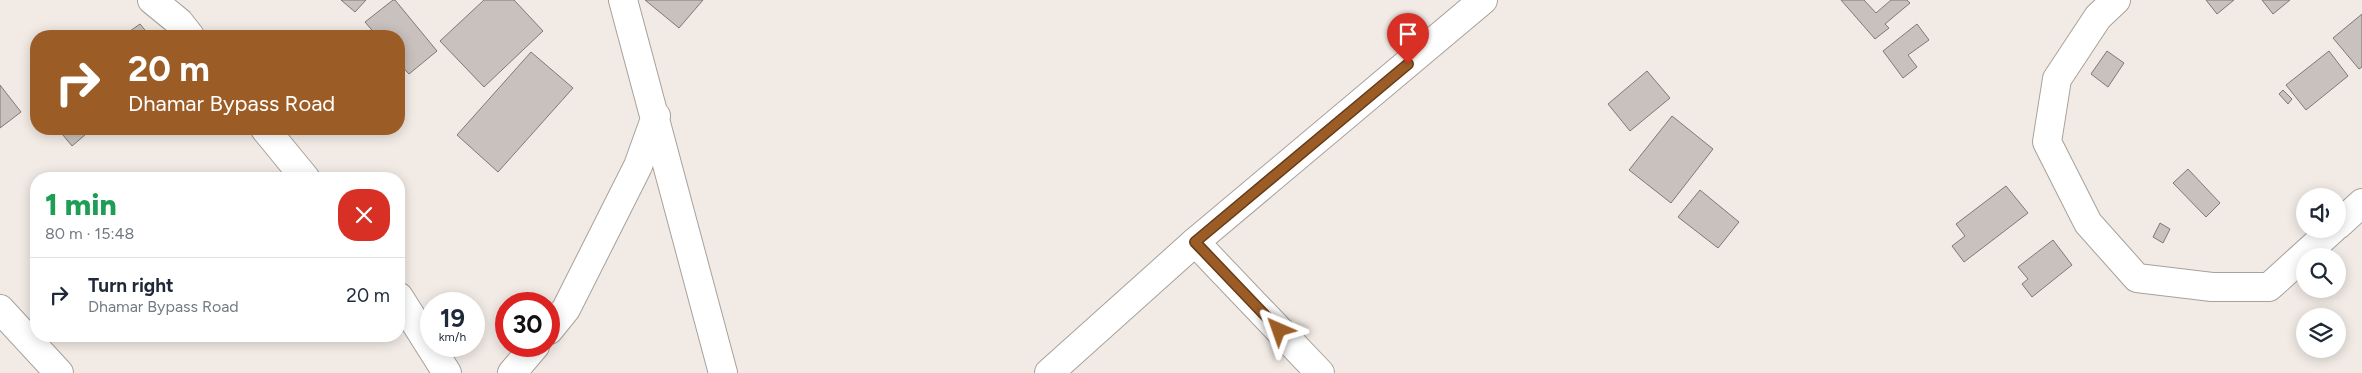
<!DOCTYPE html>
<html lang="en">
<head>
<meta charset="utf-8">
<style>
	:root { --surface:#fff; --page:#f6f6f7; --text:#1f2937; --muted:#747a83; --line:#e0e1e3 }
	body { margin:0; font-family:Figtree,sans-serif; background:var(--page); color:var(--text); height:100vh; display:flex; flex-direction:column; font-size:19px; white-space:nowrap }
	* { box-sizing:border-box; margin:0 }
	p { font-size:16px; color:var(--muted) }
	.icon { flex:none; width:28px; height:28px; fill:none; stroke:currentColor; stroke-width:2; stroke-linecap:round; stroke-linejoin:round }
	.map { position:relative; flex:1; overflow:hidden }
	.drawer { position:absolute; left:30px; top:172px; width:375px; height:170px; display:flex; flex-direction:column; background:var(--surface); border-radius:20px; box-shadow:0 2px 12px #0003 }
	.drawer>* { flex:none }
	.banner { position:absolute; left:30px; top:30px; width:375px; height:105px; border-radius:20px; box-shadow:0 2px 12px #0003; background:#9c5c26; color:#fff; overflow:hidden }
	.tools { position:absolute; left:2296px; top:188px; display:grid; gap:10px }
	.tools a { display:grid; place-items:center; width:50px; height:50px; border-radius:50%; background:var(--surface); box-shadow:0 2px 12px #0003; font-size:25px }
	.speed { position:absolute; left:420px; top:292px; display:flex; gap:10px; font-size:25px; font-weight:700; text-align:center }
	.speed>* { display:grid; place-content:center; width:65px; height:65px; border-radius:50%; background:var(--surface); box-shadow:0 2px 12px #0003; line-height:1 }
	.speed small { font-size:12px; font-weight:400 }
	.speed .limit { border:8px solid #d22; background:#fff; color:#111 }
	.pin { position:absolute; display:grid; place-items:center; width:42px; height:42px; color:#fff; margin:-51px -21px; border-radius:50% 50% 50% 0; rotate:-45deg; box-shadow:0 0 5px #0007 }
	.pin .icon { rotate:45deg }
	.me { position:absolute; width:55px; margin:-28px; rotate:317deg; stroke-linejoin:round; filter:drop-shadow(0 0 4px #0008) }
	.turn { display:flex; align-items:center; gap:18px; height:105px; padding:0 15px; font-size:22px }
	.turn .icon { width:65px; height:65px; stroke-width:2.5 }
	.turn b { display:block; font-size:35px; line-height:42px }
	.round { display:grid; place-items:center; flex:none; width:52px; height:52px; border-radius:20px; background:var(--page) }
	.overview { display:flex; align-items:center; justify-content:space-between; height:85px; padding:0 15px }
	h1 { font-size:30px; font-weight:800; line-height:38px; color:#1e9e55 }
	ul { padding:0; list-style:none }
	li { display:flex; align-items:center; gap:15px; height:75px; padding:0 15px; border-top:1px solid var(--line) }
	li div { flex:1 }
	li b { display:block; font-size:19px }
	li em { font-style:normal }
	.map>svg:first-child { display:block }
	.building { fill:#c8c1bd; stroke:#7f7975 }
	.lines { fill:none; stroke-linecap:round; stroke-linejoin:round }
	.minor-casing { stroke:#a7a19c; stroke-width:30 }
	.major-casing { stroke:#a7a19c; stroke-width:30 }
	.minor { stroke:#fff; stroke-width:28 }
	.major { stroke:#fff; stroke-width:28 }
	.route-casing { stroke:#653c19; stroke-width:12 }
	.route { stroke:#9c5c26; stroke-width:9 }
</style>
</head>
<body>
<div class="map">
<svg width="2362" height="373" viewBox="0 0 2362 373">
	<rect width="100%" height="100%" fill="#f1eae5"/>
	<path class="building" d="M341,0H366L355,12Z
		M393,0H395L437,51L409,74L399,63V36H377L365,22Z
		M484,0H514L543,31L484,87L440,41Z
		M645,0H703L679,28Z
		M1841,0H1864L1876,13L1891,0H1907L1910,3L1885,24L1889,28L1875,39Z
		M2206,0H2234L2217,14Z
		M2262,0H2290L2273,14Z
		M2362,14V67L2359,69L2333,38Z
		M140,24L150,36H123Z
		M1917,24L1929,40L1908,55L1917,67L1903,78L1883,51Z
		M2107,51L2124,63L2108,87L2091,74Z
		M2329,51L2348,76L2306,110L2286,85Z
		M531,52L573,88L498,172L457,135Z
		M1647,71L1670,98L1630,131L1608,104Z
		M0,85L21,112L0,128Z
		M2283,90L2292,99L2288,104L2279,94Z
		M1672,116L1713,149L1671,203L1629,170Z
		M58,129H92L72,146Z
		M2188,169L2220,203L2206,217L2173,183Z
		M2006,186L2028,213L1964,262L1952,246L1965,236L1956,224Z
		M1700,190L1739,222L1718,248L1678,217Z
		M2160,223L2170,229L2163,243L2153,237Z
		M2053,240L2072,265L2032,297L2022,284L2028,279L2018,267Z"/>
	<g class="lines">
		<g class="minor-casing">
			<path id="minor" d="M152,0L179,22L190,36
				M623,0L723,373
				M2116,0L2098,17L2057,79L2047,142L2088,223L2137,278L2212,287H2269L2333,229
				M265,129L306,179
				M2338,225L2362,203
				M1195,242L1320,373
				M399,297L447,373
				M0,309L59,373
				M549,330L566,309L638,166L656,116
				M512,373L535,346"/>
		</g>
		<g class="major-casing">
			<path id="major" d="M1049,373L1195,242L1483,0"/>
		</g>
		<use href="#minor" class="minor"/>
		<use href="#major" class="major"/>
	</g>
	<g class="lines">
		<g class="route-casing">
			<path id="route" d="M1279,330L1195,242L1408,64"/>
		</g>
		<use href="#route" class="route"/>
	</g>
</svg>
<div class="tools">
<a><svg class="icon" aria-label="sound" viewBox="0 0 24 24"><path d="M4 9h4l5-4v14l-5-4H4zM17 9q2 3 0 6"/></svg></a>
<a><svg class="icon" aria-label="search" viewBox="0 0 24 24"><circle cx="10" cy="10" r="6"/><path d="M15 15l6 6"/></svg></a>
<a><svg class="icon" aria-label="layers" viewBox="0 0 24 24"><path d="M12 4l9 5-9 5-9-5zM3 14l9 5 9-5"/></svg></a>
</div>
<div class="speed"><div>19<small>km/h</small></div><div class="limit">30</div></div>
<div class="pin" style="left:1408px;top:64px;background:#d93025"><svg class="icon" aria-label="arrive" viewBox="0 0 24 24"><path d="M6 21V4h12l-3 4 3 4H6"/></svg></div>
<svg class="me" style="left:1279px;top:330px" viewBox="-20 -20 40 40"><path d="M0-17L14 15 0 8-14 15z" fill="#9c5c26" stroke="#fff" stroke-width="4"/></svg>
<div class="banner">
<div class="turn"><svg class="icon" aria-label="right" viewBox="0 0 24 24"><path d="M7 20v-9h11M14 6l5 5-5 5"/></svg><div><b>20 m</b>Dhamar Bypass Road</div></div>
</div>
<section class="drawer">
<div class="overview"><div><h1>1 min</h1><p>80 m · 15:48</p></div><a class="round" style="background:#d93025;color:#fff"><svg class="icon" aria-label="close" viewBox="0 0 24 24"><path d="M6 6l12 12M18 6L6 18"/></svg></a></div>
<ul>
<li><svg class="icon" aria-label="right" viewBox="0 0 24 24"><path d="M7 20v-9h11M14 6l5 5-5 5"/></svg><div><b>Turn right</b><p>Dhamar Bypass Road</p></div><em>20 m</em></li>
</ul>
</section>
</div>
</body>
</html>
